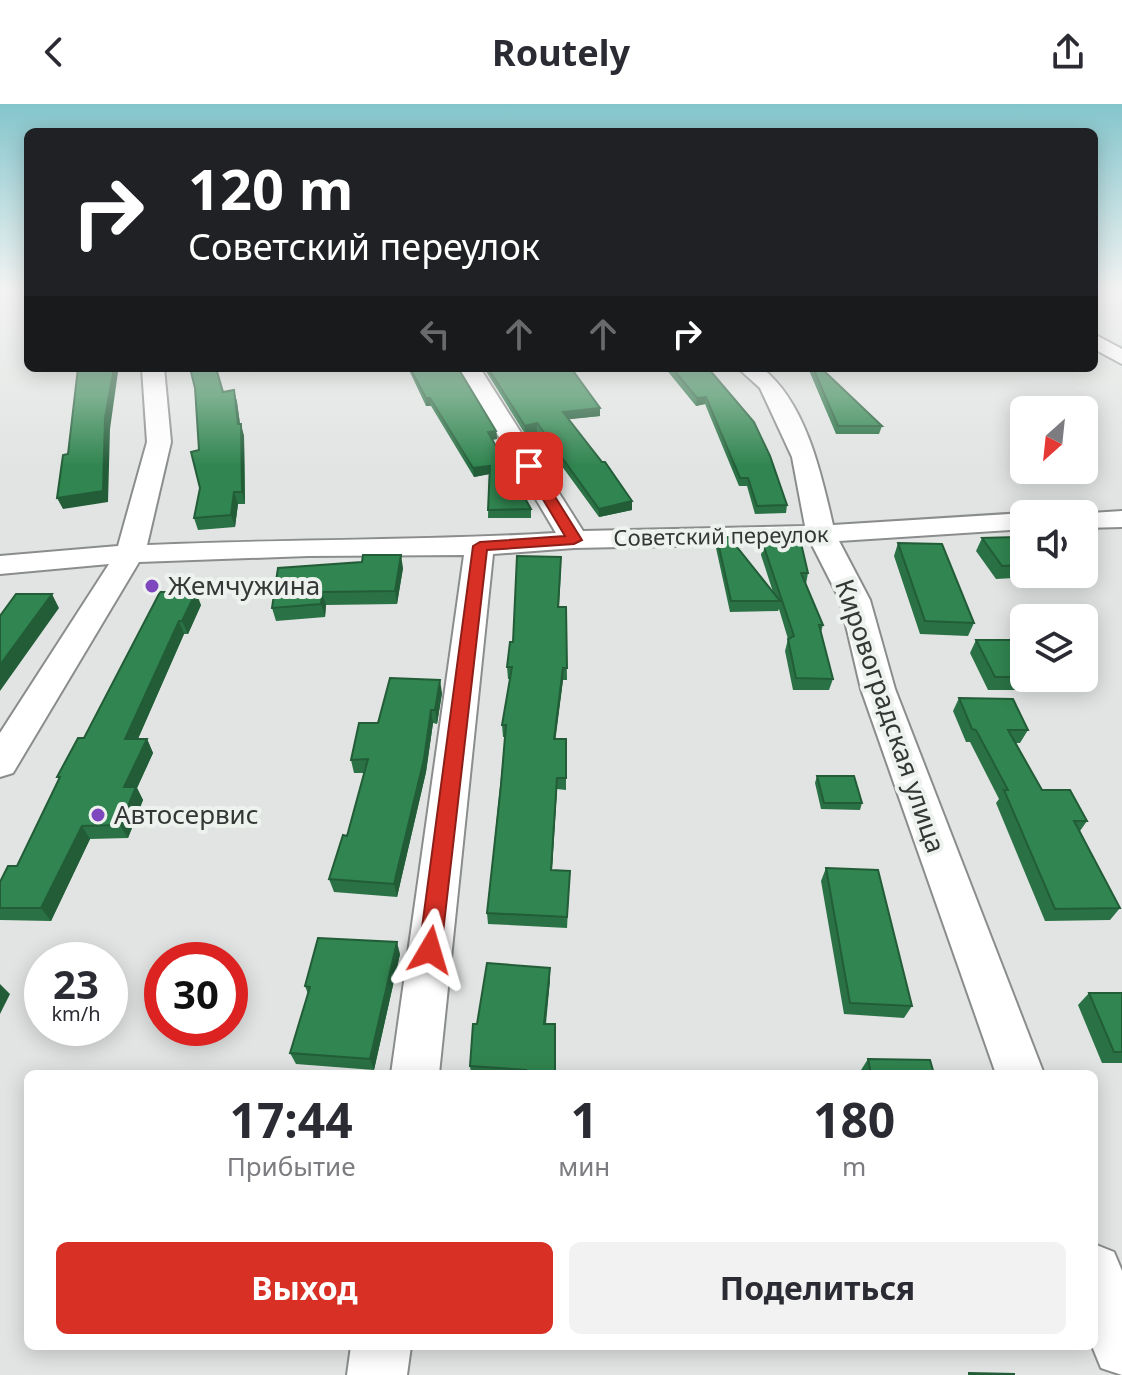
<!DOCTYPE html>
<html lang="ru">
<head>
<meta charset="utf-8">
<style>
	:root { --surface:#fff; --page:#f2f2f3; --text:#2b2b33; --muted:#7c7c81; --accent:#d93025 }
	body { margin:0; font-family:"Noto Sans",sans-serif; background:var(--page); color:var(--text); height:100vh; display:flex; flex-direction:column; font-size:30px; white-space:nowrap }
	* { box-sizing:border-box; margin:0 }
	p { font-size:26px; color:var(--muted) }
	.icon { flex:none; width:44px; height:44px; fill:none; stroke:currentColor; stroke-width:2; stroke-linecap:round; stroke-linejoin:round }
	.map { position:relative; flex:1; overflow:hidden }
	.sheet { position:absolute; left:24px; top:966px; width:1074px; height:280px; display:flex; flex-direction:column; background:var(--surface); border-radius:12px; box-shadow:0 4px 20px #0003 }
	.sheet>* { flex:none }
	.banner { position:absolute; left:24px; top:24px; width:1074px; height:244px; border-radius:12px; box-shadow:0 4px 20px #0003; background:#202124; color:#fff; overflow:hidden }
	.needle { width:52px; rotate:207deg }
	.buttons { position:absolute; left:1010px; top:292px; display:grid; gap:16px }
	.buttons a { display:grid; place-items:center; width:88px; height:88px; border-radius:12px; background:var(--surface); box-shadow:0 4px 20px #0003; font-size:40px }
	.speed { position:absolute; left:24px; top:838px; display:flex; gap:16px; font-size:40px; font-weight:700; text-align:center }
	.speed>* { display:grid; place-content:center; width:104px; height:104px; border-radius:50%; background:var(--surface); box-shadow:0 4px 20px #0003; line-height:1 }
	.speed small { font-size:20px; font-weight:400 }
	.speed .limit { border:12px solid #d22; background:#fff; color:#111 }
	.pin { position:absolute; display:grid; place-items:center; width:68px; height:68px; color:#fff; margin:-34px; border-radius:16px; box-shadow:0 4px 12px #0006 }
	.me { position:absolute; width:88px; margin:-44px; rotate:7deg; stroke-linejoin:round; filter:drop-shadow(0 0 6px #0008) }
	.turn { display:flex; align-items:center; gap:28px; height:168px; padding:0 32px; font-size:36px }
	.turn .icon { width:104px; height:104px; stroke-width:2.5 }
	.turn b { display:block; font-size:56px; line-height:68px }
	.lanes { display:flex; align-items:center; height:76px; padding:0 32px; background:#0003; justify-content:center; gap:40px; direction:ltr }
	.lanes .off { opacity:.35 }
	.eta { display:flex; justify-content:space-evenly; align-items:center; height:136px; text-align:center }
	.eta b { font-size:48px; font-weight:700; line-height:56px }
	.action { display:flex; gap:16px; margin-top:auto; padding:16px 32px }
	.action a { flex:1; height:92px; border-radius:12px; background:var(--accent); color:#fff; font-size:32px; font-weight:700; line-height:92px; text-align:center }
	.action a+a { background:var(--page); color:var(--text) }
	header { display:flex; justify-content:space-between; align-items:center; height:104px; padding:0 32px; background:var(--surface); font-size:36px; font-weight:700 }
	.map>svg:first-child { display:block }
	.lines { fill:none; stroke-linecap:round; stroke-linejoin:round }
	.street-casing { stroke:#8a8d8b; stroke-width:4 }
	.street { fill:#fff; fill-rule:evenodd }
	.wall { fill:#2a7245 }
	.shaded-wall { fill:#225d38 }
	.building { fill:#318550; stroke:#225d38; stroke-width:2 }
	.route { fill:#d93025; stroke:#8d1f18; stroke-width:2 }
	.poi-dot { fill:#7f47bd; stroke:#eef2ef; stroke-width:3 }
	.labels { text-anchor:middle; stroke-width:8; stroke-linejoin:round; paint-order:stroke }
	.far-street-label { font-size:22px; fill:#353736; stroke:#eef2ef }
	.poi-label { font-size:26px; fill:#353736; stroke:#eef2ef; text-anchor:start }
	.street-label { font-size:26px; fill:#353736; stroke:#eef2ef }
</style>
</head>
<body>
<header><svg class="icon" aria-label="back" viewBox="0 0 24 24"><path d="M15 5l-7 7 7 7"/></svg>Routely<svg class="icon" aria-label="share" viewBox="0 0 24 24"><path d="M12 15V3M7 8l5-5 5 5M5 13v7h14v-7"/></svg></header>
<div class="map">
<svg width="1122" height="1271" viewBox="0 0 1122 1271">
	<rect width="100%" height="100%" fill="#e1e4e2"/>
	<g class="lines">
		<g class="street-casing">
			<path id="street" d="M1094,230L1122,245V260L1094,245Z
				M142,264H164L171,338L147,441C283,435 420,437 556,429L458,264H480L583,427L805,422L792,353L760,284L738,264H762C806,299 821,369 833,421L1024,409L1029,410H1024V425L839,437L870,496L895,585L1044,970H996L861,585L840,496L811,439L574,444L493,450L439,970H391L464,451L308,452L139,458L13,669L0,673V629L109,460L0,470V452L118,442L147,338Z
				M1122,407V423L1084,424V410H1075Z
				M1094,1140L1114,1148L1122,1167V1271L1101,1264L1092,1242Z
				M351,1242H411L407,1271H347Z"/>
		</g>
		<use href="#street" class="street"/>
	</g>
	<path class="wall" d="M408,264H458L496,327L497,335L492,336L531,405V414H488L489,370L474,373L431,302H426Z
		M484,264H571L600,312L568,315L632,406L599,413L537,328L525,330Z
		M665,264H708L787,401L786,409L755,410L747,382H739L705,300L696,302Z
		M808,264H821L882,322L879,330H836Z
		M234,286L237,298L240,320L244,332L245,400H238L235,423L198,426L194,414L200,384L199,346L223,288Z
		M717,434L773,488L761,451L763,440L808,469L806,480L823,521L821,528L833,575L829,586H793L785,547L788,535L779,505L778,507L730,508L716,444Z
		M982,434L1024,441V470H1034L1033,473L996,475L976,447Z
		M898,439L974,519L968,532L920,530L894,452Z
		M403,464L397,500L326,501L325,513L276,517L272,504Z
		M561,465L559,503H566L567,576H563L555,635H566V686L557,685L552,766L570,767L567,824L488,820L487,809L505,633H503L502,621L510,575H508L507,563L513,538Z
		M160,488L201,501L188,530H184L138,635H147L153,649L137,684L143,696L128,734L90,735L51,817L0,816V778L17,762L59,676L57,673L84,634Z
		M976,536L1024,538V574H1043L1036,586H988L970,549Z
		M442,589L437,620L433,619L426,668L397,793L334,788L329,775L347,732L364,669H354L351,656Z
		M959,594L1028,626L1020,639H1016L1042,686L1087,717L1080,727L1120,804L1110,816L1045,817L996,699L999,695L970,638H966L953,607Z
		M817,672L862,699L860,706L821,705L815,679Z
		M826,764L912,902L904,914L844,910L821,777Z
		M400,850L374,966L296,960L290,949L308,890L305,882Z
		M550,876L546,920L555,970H471L470,962L477,920Z
		M1089,889H1122V959H1102L1078,901Z
		M868,955L934,970H862L861,966Z"/>
	<path class="shaded-wall" d="M1094,184H1122V185L1094,188Z
		M114,264H117L118,268L110,325L108,398L63,405L57,394L105,314Z
		M234,286L237,298L241,327V320L244,332L245,400L242,388L238,320Z
		M706,293L705,300L696,302L697,294Z
		M426,294H430L431,302H426Z
		M600,304V312L563,316V308Z
		M537,319V328L525,330V322Z
		M496,327L497,335L488,336V328Z
		M490,362V370L474,373L473,364Z
		M234,388L238,400L235,423L231,411Z
		M632,397V406L599,413V405Z
		M401,451L403,464L397,500L395,487Z
		M196,488L201,501L188,530L182,517Z
		M322,488L326,501L325,513L321,500Z
		M52,490L59,504L0,587V561Z
		M179,517L184,530L132,648L125,635Z
		M563,564V576L554,647V635Z
		M440,576L442,589L437,620L435,606Z
		M431,606L433,619L426,668L397,793L394,780Z
		M147,635L153,649L137,684L143,696L128,734L120,721L124,683Z
		M557,674V685L551,777V766Z
		M82,722L90,735L51,817L41,804Z
		M397,838L400,850L374,966L370,955Z
		M550,864V876L544,931V920Z
		M0,880L10,890L0,910Z"/>
	<path class="building" d="M78,264H114L105,314L103,387L57,394L63,351L68,350Z
		M190,264H216L223,288L234,286L238,320H241L242,388H234L231,411L194,414L200,384L191,348L199,346L195,284Z
		M410,264H458L496,327L488,328L531,405L488,406L490,362L473,364L430,294H426Z
		M488,264H571L600,304L563,308L602,358H605L632,397L599,405L537,319L525,322Z
		M672,264H708L754,318L770,352L787,401L757,402L748,374H740L706,293L697,294Z
		M813,264H821L882,322H838Z
		M729,433L780,497H731L717,434Z
		M1018,433L1024,441V461L1002,462L982,434Z
		M801,439L808,469H801L823,521H819L833,575L796,574L788,535L794,532L763,440Z
		M898,439L942,440L974,519L925,517Z
		M363,451H401L395,487L322,488L321,500L272,504L278,464L362,458Z
		M517,452L561,453L558,503H566L567,564H563L554,635H566V674H557L551,766L570,767L567,813L487,809L501,681L506,621H502L512,563H507L510,538H513Z
		M160,488H196L182,517H179L125,635H147L124,683H136L120,721L82,722L41,804H0V778L8,762H17L60,673H57L78,634H84Z
		M16,490H52L0,561V512Z
		M976,536H1023L1024,573H995Z
		M390,574L440,576L435,606H431L424,655L394,780L329,775L343,731L347,732L368,655L351,656L359,619H378Z
		M959,594L1013,595L1028,626H1008L1042,686H1070L1087,717H1074L1120,804L1055,805L1004,686H1008L976,626L972,625Z
		M817,672H854L862,699H824Z
		M826,764L878,766L912,902L850,899Z
		M318,834L397,838L370,955L290,949L310,883L305,882Z
		M487,859L550,864L544,920H555V970H526V966L470,962L473,920H477Z
		M1089,889H1122V948H1114Z
		M868,955L930,956L934,970H871Z
		M969,1269L1014,1270V1271H969Z"/>
	<linearGradient id="sky" x2="0" y2="1"><stop stop-color="#83c5cc"/><stop offset="0.51" stop-color="#f2f3f2"/><stop offset="1" stop-color="#f2f3f2" stop-opacity="0"/></linearGradient>
	<rect width="1122" height="362" fill="url(#sky)"/>
	<path class="route" d="M525,359H534L582,436L574,440L487,446L441,846L438,853L430,856L422,853L419,846L473,442L480,438L565,432L523,362Z"/>
	<g class="poi-dot">
		<circle cx="152" cy="482" r="8"/>
		<circle cx="98" cy="711" r="8"/>
	</g>
	<g class="labels">
		<g class="far-street-label">
			<text transform="translate(721 432) rotate(-1)" y="8">Советский переулок</text>
		</g>
		<g class="poi-label">
			<text x="168" y="491">Жемчужина</text>
			<text x="114" y="720">Автосервис</text>
		</g>
		<g class="street-label">
			<text transform="translate(890 612) rotate(71)" y="9">Кировоградская улица</text>
		</g>
	</g>
</svg>
<div class="buttons">
<a><svg class="needle" viewBox="-14 -14 28 28"><path d="M0-13l5 13h-10z" fill="#e53935"/><path d="M0 13l5-13h-10z" fill="#7c7c81"/></svg></a>
<a><svg class="icon" aria-label="sound" viewBox="0 0 24 24"><path d="M4 9h4l5-4v14l-5-4H4zM17 9q2 3 0 6"/></svg></a>
<a><svg class="icon" aria-label="layers" viewBox="0 0 24 24"><path d="M12 4l9 5-9 5-9-5zM3 14l9 5 9-5"/></svg></a>
</div>
<div class="speed"><div>23<small>km/h</small></div><div class="limit">30</div></div>
<div class="pin" style="left:529px;top:362px;background:#d93025"><svg class="icon" aria-label="arrive" viewBox="0 0 24 24"><path d="M6 21V4h12l-3 4 3 4H6"/></svg></div>
<svg class="me" style="left:430px;top:846px" viewBox="-20 -20 40 40"><path d="M0-17L14 15 0 8-14 15z" fill="#d93025" stroke="#fff" stroke-width="4"/></svg>
<div class="banner">
<div class="turn"><svg class="icon" aria-label="right" viewBox="0 0 24 24"><path d="M7 20v-9h11M14 6l5 5-5 5"/></svg><div><b>120 m</b>Советский переулок</div></div>
<div class="lanes"><svg class="icon off" aria-label="left" viewBox="0 0 24 24"><path d="M17 20v-9H6M10 6l-5 5 5 5"/></svg><svg class="icon off" aria-label="ahead" viewBox="0 0 24 24"><path d="M12 20V5M6 11l6-6 6 6"/></svg><svg class="icon off" aria-label="ahead" viewBox="0 0 24 24"><path d="M12 20V5M6 11l6-6 6 6"/></svg><svg class="icon" aria-label="right" viewBox="0 0 24 24"><path d="M7 20v-9h11M14 6l5 5-5 5"/></svg></div>
</div>
<section class="sheet">
<div class="eta">
<div><b>17:44</b><p>Прибытие</p></div>
<div><b>1</b><p>мин</p></div>
<div><b>180</b><p>m</p></div>
</div>
<div class="action"><a>Выход</a><a>Поделиться</a></div>
</section>
</div>
</body>
</html>
